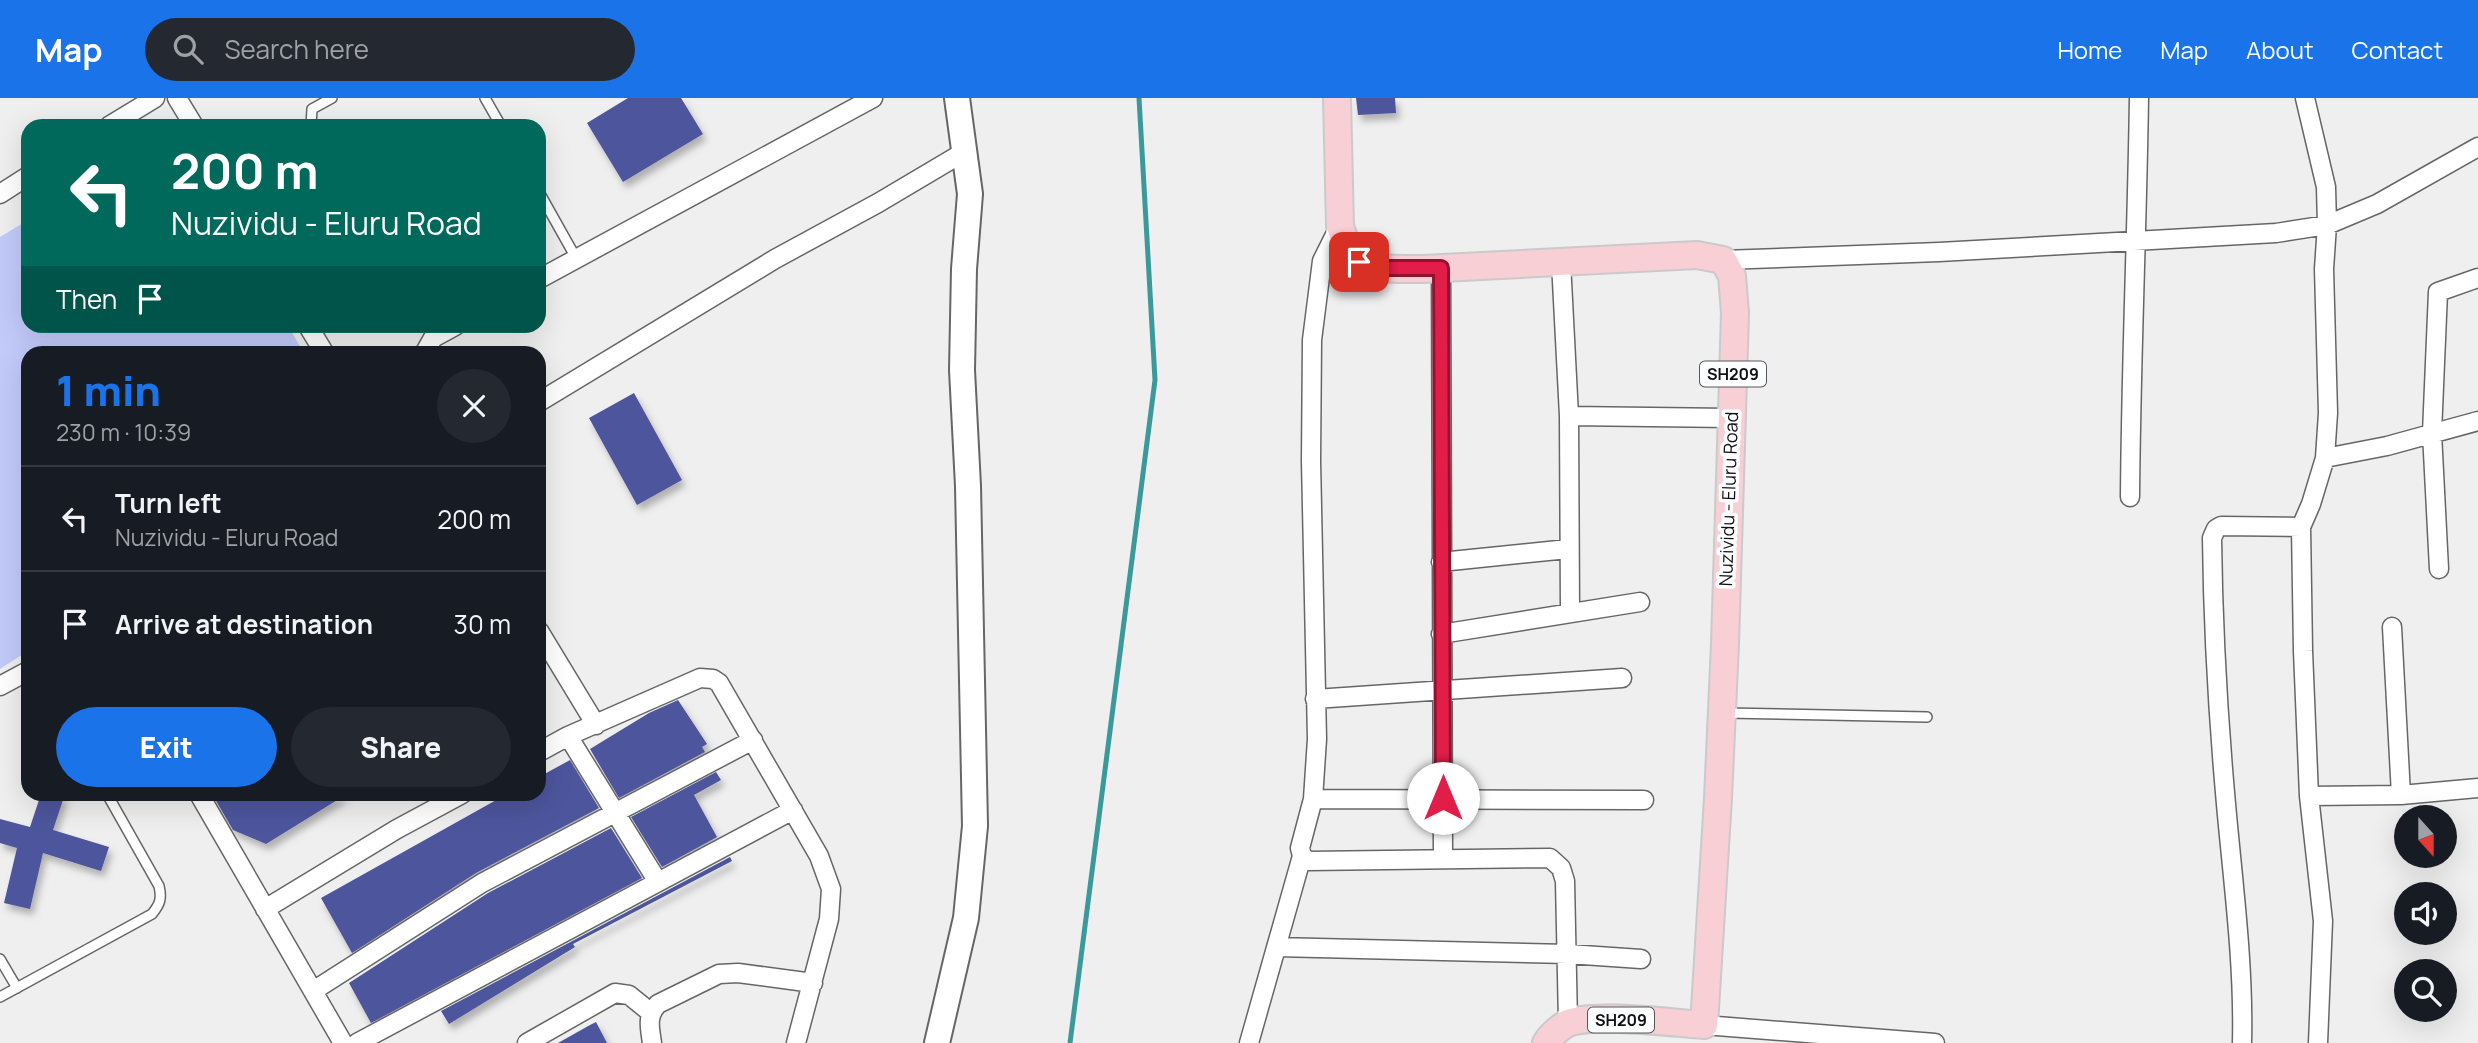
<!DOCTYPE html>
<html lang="en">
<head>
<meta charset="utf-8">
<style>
	:root { --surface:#171b24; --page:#242831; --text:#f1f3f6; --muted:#9ea1a6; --line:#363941; --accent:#1a73e8 }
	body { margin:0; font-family:Manrope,sans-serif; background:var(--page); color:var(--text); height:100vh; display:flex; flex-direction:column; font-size:26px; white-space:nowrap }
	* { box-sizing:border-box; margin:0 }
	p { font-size:23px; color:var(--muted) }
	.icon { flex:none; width:38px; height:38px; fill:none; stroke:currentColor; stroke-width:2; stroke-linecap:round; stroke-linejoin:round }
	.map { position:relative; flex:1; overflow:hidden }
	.panel { position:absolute; left:21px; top:248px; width:525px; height:455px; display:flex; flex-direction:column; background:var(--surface); border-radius:21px; box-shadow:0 7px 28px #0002 }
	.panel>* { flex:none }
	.guide { position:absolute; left:21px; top:21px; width:525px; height:214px; border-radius:21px; box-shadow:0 7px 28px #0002; background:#00695c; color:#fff; overflow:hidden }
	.needle { width:46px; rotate:159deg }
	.fabs { position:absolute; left:2394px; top:707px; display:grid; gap:14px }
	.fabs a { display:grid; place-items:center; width:63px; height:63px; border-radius:50%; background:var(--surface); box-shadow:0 7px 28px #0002; font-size:35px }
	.pin { position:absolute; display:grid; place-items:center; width:60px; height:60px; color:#fff; margin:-30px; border-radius:14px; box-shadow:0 4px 10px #0006 }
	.me { position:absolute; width:77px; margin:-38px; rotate:0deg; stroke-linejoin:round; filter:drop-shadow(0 0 5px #0008) }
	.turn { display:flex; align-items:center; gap:24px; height:147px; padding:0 35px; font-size:32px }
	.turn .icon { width:91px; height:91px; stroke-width:2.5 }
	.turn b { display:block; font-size:49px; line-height:60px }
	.then { display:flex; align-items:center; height:66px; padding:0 35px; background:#0003; gap:14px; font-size:26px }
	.round { display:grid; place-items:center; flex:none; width:74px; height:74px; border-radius:37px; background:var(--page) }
	.overview { display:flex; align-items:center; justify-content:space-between; height:119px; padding:0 35px }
	h1 { font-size:42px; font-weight:800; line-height:52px; color:var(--accent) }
	.primary-button { display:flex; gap:14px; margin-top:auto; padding:14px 35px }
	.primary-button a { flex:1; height:80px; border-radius:42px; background:var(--accent); color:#fff; font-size:28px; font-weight:800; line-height:80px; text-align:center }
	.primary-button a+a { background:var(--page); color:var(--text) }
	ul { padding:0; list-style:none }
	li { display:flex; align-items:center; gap:21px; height:105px; padding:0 35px; border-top:2px solid var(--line) }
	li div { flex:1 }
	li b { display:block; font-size:26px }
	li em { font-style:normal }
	header { display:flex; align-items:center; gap:42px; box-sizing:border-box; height:98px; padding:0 35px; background:var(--accent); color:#fff }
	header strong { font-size:33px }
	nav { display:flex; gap:38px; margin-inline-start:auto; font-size:24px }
	.search { width:490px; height:63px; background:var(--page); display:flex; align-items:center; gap:18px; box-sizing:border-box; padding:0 24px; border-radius:38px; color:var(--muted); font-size:26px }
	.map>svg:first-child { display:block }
	.green { fill:#c2cafa }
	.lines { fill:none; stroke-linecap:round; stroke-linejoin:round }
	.stream { stroke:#3a9a9b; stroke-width:5 }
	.building { fill:#4d549d; filter:url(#shadow) }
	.lane-casing { stroke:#656667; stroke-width:12 }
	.street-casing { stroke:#656667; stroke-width:21 }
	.secondary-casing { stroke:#656667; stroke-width:28 }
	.primary-casing { stroke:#cacacb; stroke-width:30 }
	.lane { stroke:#fff; stroke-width:9 }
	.street { stroke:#fff; stroke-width:18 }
	.secondary { stroke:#fff; stroke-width:24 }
	.primary { stroke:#f8cfd5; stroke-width:26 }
	.route-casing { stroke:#92132f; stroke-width:18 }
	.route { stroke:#e11d48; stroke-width:12 }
	.labels { text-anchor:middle; stroke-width:7; stroke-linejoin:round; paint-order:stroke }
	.shield { fill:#fcfdfe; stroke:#575758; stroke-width:2 }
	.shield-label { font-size:16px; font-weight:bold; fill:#101011 }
	.street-label { font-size:18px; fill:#101011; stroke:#fcfdfe }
</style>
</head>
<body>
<header>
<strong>Map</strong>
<div class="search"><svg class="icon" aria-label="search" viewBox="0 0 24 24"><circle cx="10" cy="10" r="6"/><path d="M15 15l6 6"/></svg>Search here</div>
<nav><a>Home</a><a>Map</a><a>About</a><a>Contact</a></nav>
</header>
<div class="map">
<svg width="2478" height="945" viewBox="0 0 2478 945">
	<defs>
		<filter id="shadow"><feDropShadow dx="3.5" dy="6" stdDeviation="3.5" flood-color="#0004"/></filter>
	</defs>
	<rect width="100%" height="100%" fill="#efeff0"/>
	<path class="green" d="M28,122V228H288L304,255L28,256V553L0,571V139Z"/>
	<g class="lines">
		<path class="stream" d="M1070,945L1155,282L1139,0"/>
	</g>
	<path class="building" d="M628,0H681L703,36L623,84L587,25Z
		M1356,0H1395L1396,15L1358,17Z
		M634,295L682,382L637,407L589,320Z
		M678,602L707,646L702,649L705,654L619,700L590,651L649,615Z
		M570,662L599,710L476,775L352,855L321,800L507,696H539V679Z
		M716,674L721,682L694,697L717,739L662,769L631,719Z
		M41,696H65L53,732L109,749L101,773L43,755L30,811L4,805L17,750L0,745V721L30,729Z
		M212,696H347L266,746L233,732Z
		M611,730L642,780L371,925L349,885L488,795Z
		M730,759L732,763L573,846L575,849L449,926L441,913Z
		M596,924L607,945H558L590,927Z"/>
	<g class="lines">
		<g class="lane-casing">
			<path id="lane" d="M485,0L501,28
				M311,28L312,11L332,0
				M539,94L576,160
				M1726,615L1927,619
				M0,861L17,890
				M0,899L152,816C160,806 162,801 159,788L107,696"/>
		</g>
		<g class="street-casing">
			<path id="street" d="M177,0L194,28
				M2305,0L2326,89L2327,127L2324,171L2328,315L2325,360L2311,406L2301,429L2303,553L2309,698L2323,823L2318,945
				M109,28L155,0
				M0,96L28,78
				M1723,162L1939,154L2276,135L2327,127L2377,106L2478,49
				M1561,164L1569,318L1570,515
				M1441,170L1443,760
				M539,181L873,0
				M308,228L325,256
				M424,256L433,240L455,228
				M539,304L775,161L878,105L964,54
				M1569,318L1731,320
				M2325,360L2387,348L2478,323
				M2130,399C2131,266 2137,133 2139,0
				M1441,464L1568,451
				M2439,471L2432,335L2438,194L2478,180
				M2392,529L2401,697
				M539,533L596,627
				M1441,536L1640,504
				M0,588L28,573
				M1315,601L1622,580
				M568,638L658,784
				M539,654L568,638L700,580L713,581L719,585L819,758L831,791L829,821L796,945
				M199,696L343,945
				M2309,698L2401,697L2478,690
				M1313,701L1317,641L1311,363L1312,242L1322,163L1340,127
				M1302,758L1308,763L1550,760L1561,770L1565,783L1568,925
				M265,811L397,731L462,696
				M1276,849L1568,856L1641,861
				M313,893L482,785L753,642
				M1704,927L1935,945
				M357,945L793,712
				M527,945L615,895L629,897L650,914
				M652,945C650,930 646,918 658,906L719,876L738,875L813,885
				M1249,945L1302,758L1300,750L1313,701L1644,702
				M2242,945C2244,865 2233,785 2226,706C2218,617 2213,529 2212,440L2216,431L2221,428L2301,429"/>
		</g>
		<g class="secondary-casing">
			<path id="secondary" d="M937,945L966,820L975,728L968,388L962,272L964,171L970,96L957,0"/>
		</g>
		<g class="primary-casing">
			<path id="primary" d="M1337,0L1340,128C1354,177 1379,170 1423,171L1697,157L1723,162L1732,178L1735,215L1725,546L1718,700L1704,927C1674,925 1589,914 1566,926C1558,931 1551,937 1546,945"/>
		</g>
		<use href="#lane" class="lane"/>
		<use href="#street" class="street"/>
		<use href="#secondary" class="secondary"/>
		<use href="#primary" class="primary"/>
	</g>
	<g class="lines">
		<g class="route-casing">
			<path id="route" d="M1359,164L1382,170H1441L1443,700"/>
		</g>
		<use href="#route" class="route"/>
	</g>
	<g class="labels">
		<g class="shield">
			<rect x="1700" y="263.5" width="66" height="25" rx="5"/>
			<rect x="1588" y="909.5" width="66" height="25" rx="5"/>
		</g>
		<g class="shield-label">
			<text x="1733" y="282">SH209</text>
			<text x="1621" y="928">SH209</text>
		</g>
		<g class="street-label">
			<text transform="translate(1729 401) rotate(-88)" y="6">Nuzividu - Eluru Road</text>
		</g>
	</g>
</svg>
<div class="fabs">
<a><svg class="needle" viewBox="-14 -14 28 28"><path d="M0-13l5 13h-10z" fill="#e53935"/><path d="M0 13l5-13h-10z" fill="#9ea1a6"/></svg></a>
<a><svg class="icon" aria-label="sound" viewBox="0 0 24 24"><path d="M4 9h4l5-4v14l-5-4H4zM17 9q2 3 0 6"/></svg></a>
<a><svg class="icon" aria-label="search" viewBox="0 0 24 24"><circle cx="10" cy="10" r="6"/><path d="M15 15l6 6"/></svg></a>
</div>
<div class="pin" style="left:1359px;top:164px;background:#d93025"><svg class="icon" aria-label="arrive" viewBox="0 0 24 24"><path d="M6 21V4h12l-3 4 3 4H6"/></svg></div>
<svg class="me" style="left:1443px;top:700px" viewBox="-20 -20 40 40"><circle r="19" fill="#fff"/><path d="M0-13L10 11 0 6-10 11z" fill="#e11d48"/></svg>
<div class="guide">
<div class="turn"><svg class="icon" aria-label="left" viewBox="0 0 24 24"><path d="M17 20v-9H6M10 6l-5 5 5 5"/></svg><div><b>200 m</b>Nuzividu - Eluru Road</div></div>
<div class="then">Then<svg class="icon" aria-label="arrive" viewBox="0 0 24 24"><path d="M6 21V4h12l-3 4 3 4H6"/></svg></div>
</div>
<section class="panel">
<div class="overview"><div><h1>1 min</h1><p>230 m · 10:39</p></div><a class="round"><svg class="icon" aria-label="close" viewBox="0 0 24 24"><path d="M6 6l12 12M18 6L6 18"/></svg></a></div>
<ul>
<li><svg class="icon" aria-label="left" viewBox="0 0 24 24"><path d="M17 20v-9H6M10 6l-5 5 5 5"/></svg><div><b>Turn left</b><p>Nuzividu - Eluru Road</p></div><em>200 m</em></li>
<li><svg class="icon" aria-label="arrive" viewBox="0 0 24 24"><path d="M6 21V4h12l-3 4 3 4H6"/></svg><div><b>Arrive at destination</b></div><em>30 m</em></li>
</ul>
<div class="primary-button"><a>Exit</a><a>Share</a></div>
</section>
</div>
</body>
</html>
